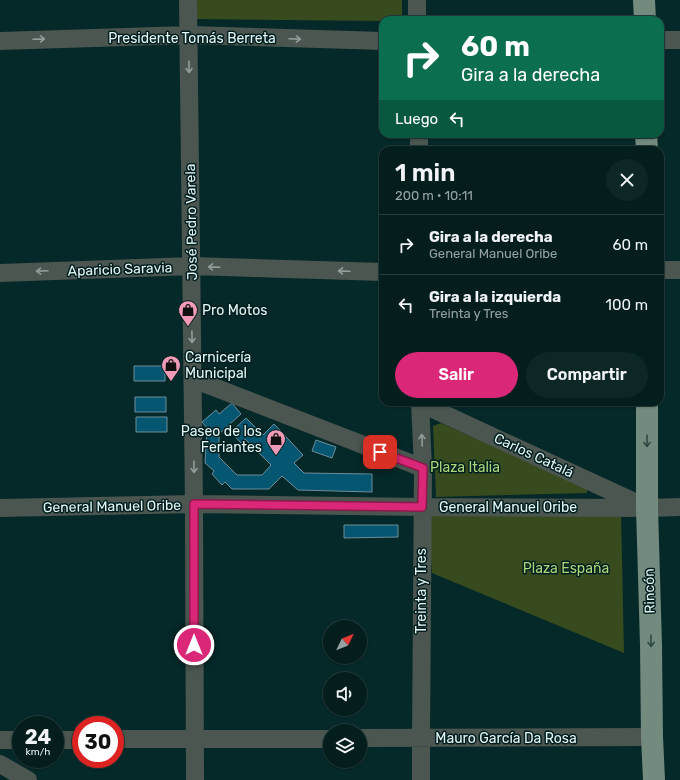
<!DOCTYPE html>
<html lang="es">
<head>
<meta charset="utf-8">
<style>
	:root { --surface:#041e1e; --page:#0d2727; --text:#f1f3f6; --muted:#97a2a4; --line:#253c3c; --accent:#db2777 }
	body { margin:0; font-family:Rubik,sans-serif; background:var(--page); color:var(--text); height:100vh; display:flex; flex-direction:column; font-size:15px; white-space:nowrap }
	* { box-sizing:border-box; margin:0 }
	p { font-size:13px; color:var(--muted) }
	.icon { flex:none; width:22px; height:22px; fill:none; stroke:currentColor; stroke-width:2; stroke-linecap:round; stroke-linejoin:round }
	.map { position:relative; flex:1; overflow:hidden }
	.drawer { position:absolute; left:379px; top:146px; width:285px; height:260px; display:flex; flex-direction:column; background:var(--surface); border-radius:12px; box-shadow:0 1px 3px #0004,0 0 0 1px var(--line) }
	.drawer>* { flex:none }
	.top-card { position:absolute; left:379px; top:16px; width:285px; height:122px; border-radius:12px; box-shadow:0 1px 3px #0004,0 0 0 1px var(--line); background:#0b6e4f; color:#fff; overflow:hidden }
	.needle { width:26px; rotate:47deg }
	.buttons { position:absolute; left:323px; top:620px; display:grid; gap:8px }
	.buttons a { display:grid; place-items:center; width:44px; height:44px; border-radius:50%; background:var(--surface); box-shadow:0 1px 3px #0004,0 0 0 1px var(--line); font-size:20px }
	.speed { position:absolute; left:12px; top:716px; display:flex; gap:8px; font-size:20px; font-weight:700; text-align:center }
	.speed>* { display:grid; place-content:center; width:52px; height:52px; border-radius:50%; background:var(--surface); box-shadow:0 1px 3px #0004,0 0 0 1px var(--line); line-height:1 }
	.speed small { font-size:10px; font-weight:400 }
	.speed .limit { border:6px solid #d22; background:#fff; color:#111 }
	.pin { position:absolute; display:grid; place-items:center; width:34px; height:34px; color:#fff; margin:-17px; border-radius:8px; box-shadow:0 2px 6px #0006 }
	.me { position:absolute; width:44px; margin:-22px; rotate:0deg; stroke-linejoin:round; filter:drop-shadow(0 0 3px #0008) }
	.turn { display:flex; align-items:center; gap:14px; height:84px; padding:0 16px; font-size:18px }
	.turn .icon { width:52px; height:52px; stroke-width:2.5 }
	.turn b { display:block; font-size:28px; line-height:34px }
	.then { display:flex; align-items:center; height:38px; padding:0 16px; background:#0003; gap:8px; font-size:15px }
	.round { display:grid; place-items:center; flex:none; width:42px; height:42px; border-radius:21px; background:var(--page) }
	.overview { display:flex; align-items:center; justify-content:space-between; height:68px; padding:0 16px }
	h1 { font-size:24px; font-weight:600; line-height:30px }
	.cta { display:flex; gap:8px; margin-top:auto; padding:8px 16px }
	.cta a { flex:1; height:46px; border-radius:24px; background:var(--accent); color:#fff; font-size:16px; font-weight:600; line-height:46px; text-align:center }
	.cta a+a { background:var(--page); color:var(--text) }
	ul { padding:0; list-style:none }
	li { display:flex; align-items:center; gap:12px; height:60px; padding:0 16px; border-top:1px solid var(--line) }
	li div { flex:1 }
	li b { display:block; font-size:15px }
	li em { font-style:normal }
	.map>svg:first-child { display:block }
	.green { fill:#374b1f }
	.building { fill:#055670; stroke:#6f8c9a }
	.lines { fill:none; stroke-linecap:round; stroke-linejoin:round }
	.street { stroke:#4b5650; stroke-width:18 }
	.primary { stroke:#738a7e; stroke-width:22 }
	.oneway { stroke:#909e9b }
	.oneway2 { stroke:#2e4944 }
	.route-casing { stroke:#8e194d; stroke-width:10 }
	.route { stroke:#db2777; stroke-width:7 }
	.labels { text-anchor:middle; stroke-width:3; stroke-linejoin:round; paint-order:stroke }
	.street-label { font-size:14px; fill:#e4f6f6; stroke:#001e1e }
	.poi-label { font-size:14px; fill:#e4f6f6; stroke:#001e1e; text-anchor:start }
	.park-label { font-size:14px; fill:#abd77a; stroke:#001e1e }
</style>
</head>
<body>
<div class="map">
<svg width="680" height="780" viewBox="0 0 680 780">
	<rect width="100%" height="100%" fill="#052828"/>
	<path class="green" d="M194,0H402V20H383V21L194,19Z
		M441,423L587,488V493L436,497L433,426Z
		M621,512L624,653L432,573L428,514Z"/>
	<path class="building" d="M134,366H165V381H134Z
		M135,397H166V412H135Z
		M232,403L241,414L219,434V457L237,475H262L271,465L245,439L241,443L231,432L246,418L263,435L274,424L303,455L294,463L304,473L372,474V492L298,490L282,476L269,489H232L225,482L222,485L212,474L214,471L205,463L207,428L202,422L216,410L219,414Z
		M136,417H167V432H136Z
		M316,440L336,447L332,458L312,451Z
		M344,525H398V537L344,538Z"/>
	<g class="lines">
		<path class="street" d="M188,0L194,504L195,780
			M417,0V20
			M660,40H680
			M0,41L189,35L383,41
			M419,134V150
			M660,270H680
			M0,273L192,266L383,272
			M193,379L423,468
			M420,402L423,468L421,738V780
			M420,403L641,505
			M0,508L194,504L422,507L647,508L680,507
			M360,738L652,737
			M115,739H330
			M0,740H21
			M55,740H81
			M0,764L28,780"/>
		<path class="primary" d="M644,0L645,20
			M646,134L647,150
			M647,402V508L651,645L652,737L654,780"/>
	</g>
	<defs><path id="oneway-shaft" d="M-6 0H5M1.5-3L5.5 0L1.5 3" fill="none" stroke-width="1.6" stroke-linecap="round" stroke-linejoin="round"/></defs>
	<g class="oneway">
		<use href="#oneway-shaft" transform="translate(39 39) rotate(-2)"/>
		<use href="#oneway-shaft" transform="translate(295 39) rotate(2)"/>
		<use href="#oneway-shaft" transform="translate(189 67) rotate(89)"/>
		<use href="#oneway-shaft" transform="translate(214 267) rotate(-178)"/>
		<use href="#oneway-shaft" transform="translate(42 271) rotate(178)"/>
		<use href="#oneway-shaft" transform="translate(344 271) rotate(-178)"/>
		<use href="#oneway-shaft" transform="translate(192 337) rotate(89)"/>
		<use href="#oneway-shaft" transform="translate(422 440) rotate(-92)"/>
		<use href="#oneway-shaft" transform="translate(194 467) rotate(89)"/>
	</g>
	<g class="oneway2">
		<use href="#oneway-shaft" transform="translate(647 441) rotate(90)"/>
		<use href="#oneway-shaft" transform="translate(651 641) rotate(89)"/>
	</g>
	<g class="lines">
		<g class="route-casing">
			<path id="route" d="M194,645V504L422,507L423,468L380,452"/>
		</g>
		<use href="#route" class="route"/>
	</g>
	<defs>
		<g id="shop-pin" transform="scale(1)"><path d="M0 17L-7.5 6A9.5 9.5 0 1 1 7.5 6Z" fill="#f09ab7" stroke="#001e1e"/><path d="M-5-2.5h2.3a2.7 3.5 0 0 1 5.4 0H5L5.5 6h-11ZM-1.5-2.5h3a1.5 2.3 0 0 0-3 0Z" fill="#111"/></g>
	</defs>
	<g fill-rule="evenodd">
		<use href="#shop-pin" x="188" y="310"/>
		<use href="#shop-pin" x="171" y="365"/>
		<use href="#shop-pin" x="276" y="439"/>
	</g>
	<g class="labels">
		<g class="street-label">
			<text x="192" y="43">Presidente Tomás Berreta</text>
			<text transform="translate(191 222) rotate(-91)" y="5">José Pedro Varela</text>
			<text transform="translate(120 269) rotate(-2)" y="5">Aparicio Saravia</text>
			<text transform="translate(534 455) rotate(25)" y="5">Carlos Catalá</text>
			<text transform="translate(112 506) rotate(-1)" y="5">General Manuel Oribe</text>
			<text x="508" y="512">General Manuel Oribe</text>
			<text transform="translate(421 591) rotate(-90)" y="5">Treinta y Tres</text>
			<text transform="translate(649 591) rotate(-91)" y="5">Rincón</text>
			<text x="506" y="743">Mauro García Da Rosa</text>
		</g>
		<g class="poi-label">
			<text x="202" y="315">Pro Motos</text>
			<text x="185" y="362">Carnicería<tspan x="185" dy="16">Municipal</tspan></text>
			<text x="262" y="436" text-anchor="end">Paseo de los<tspan x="262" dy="16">Feriantes</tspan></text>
		</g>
		<g class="park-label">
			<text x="465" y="472">Plaza Italia</text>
			<text x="566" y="573">Plaza España</text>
		</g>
	</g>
</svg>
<div class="buttons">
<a><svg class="needle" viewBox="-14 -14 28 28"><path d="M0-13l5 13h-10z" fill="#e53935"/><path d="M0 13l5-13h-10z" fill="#97a2a4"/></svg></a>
<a><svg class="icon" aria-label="sound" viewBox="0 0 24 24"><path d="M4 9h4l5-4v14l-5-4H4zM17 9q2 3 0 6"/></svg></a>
<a><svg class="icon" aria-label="layers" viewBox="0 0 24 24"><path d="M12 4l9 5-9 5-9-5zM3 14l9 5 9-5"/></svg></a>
</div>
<div class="speed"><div>24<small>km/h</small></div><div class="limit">30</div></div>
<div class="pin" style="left:380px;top:452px;background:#d93025"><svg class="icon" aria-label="arrive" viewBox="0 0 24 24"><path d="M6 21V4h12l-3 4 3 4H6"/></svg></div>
<svg class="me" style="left:194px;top:645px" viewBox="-20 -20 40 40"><circle r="17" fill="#db2777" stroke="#fff" stroke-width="3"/><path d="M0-11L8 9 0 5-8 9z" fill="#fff"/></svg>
<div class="top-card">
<div class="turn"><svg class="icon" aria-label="right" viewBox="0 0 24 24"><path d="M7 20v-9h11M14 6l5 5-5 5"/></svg><div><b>60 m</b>Gira a la derecha</div></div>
<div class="then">Luego<svg class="icon" aria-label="left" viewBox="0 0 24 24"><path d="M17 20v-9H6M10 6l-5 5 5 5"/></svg></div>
</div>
<section class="drawer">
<div class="overview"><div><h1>1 min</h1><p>200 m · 10:11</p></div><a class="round"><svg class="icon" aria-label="close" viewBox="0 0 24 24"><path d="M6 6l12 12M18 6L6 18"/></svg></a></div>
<ul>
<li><svg class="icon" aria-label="right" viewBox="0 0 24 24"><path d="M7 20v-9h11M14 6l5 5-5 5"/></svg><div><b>Gira a la derecha</b><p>General Manuel Oribe</p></div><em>60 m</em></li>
<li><svg class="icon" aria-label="left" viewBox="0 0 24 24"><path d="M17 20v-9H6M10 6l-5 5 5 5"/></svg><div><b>Gira a la izquierda</b><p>Treinta y Tres</p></div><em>100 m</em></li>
</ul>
<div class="cta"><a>Salir</a><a>Compartir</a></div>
</section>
</div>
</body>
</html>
